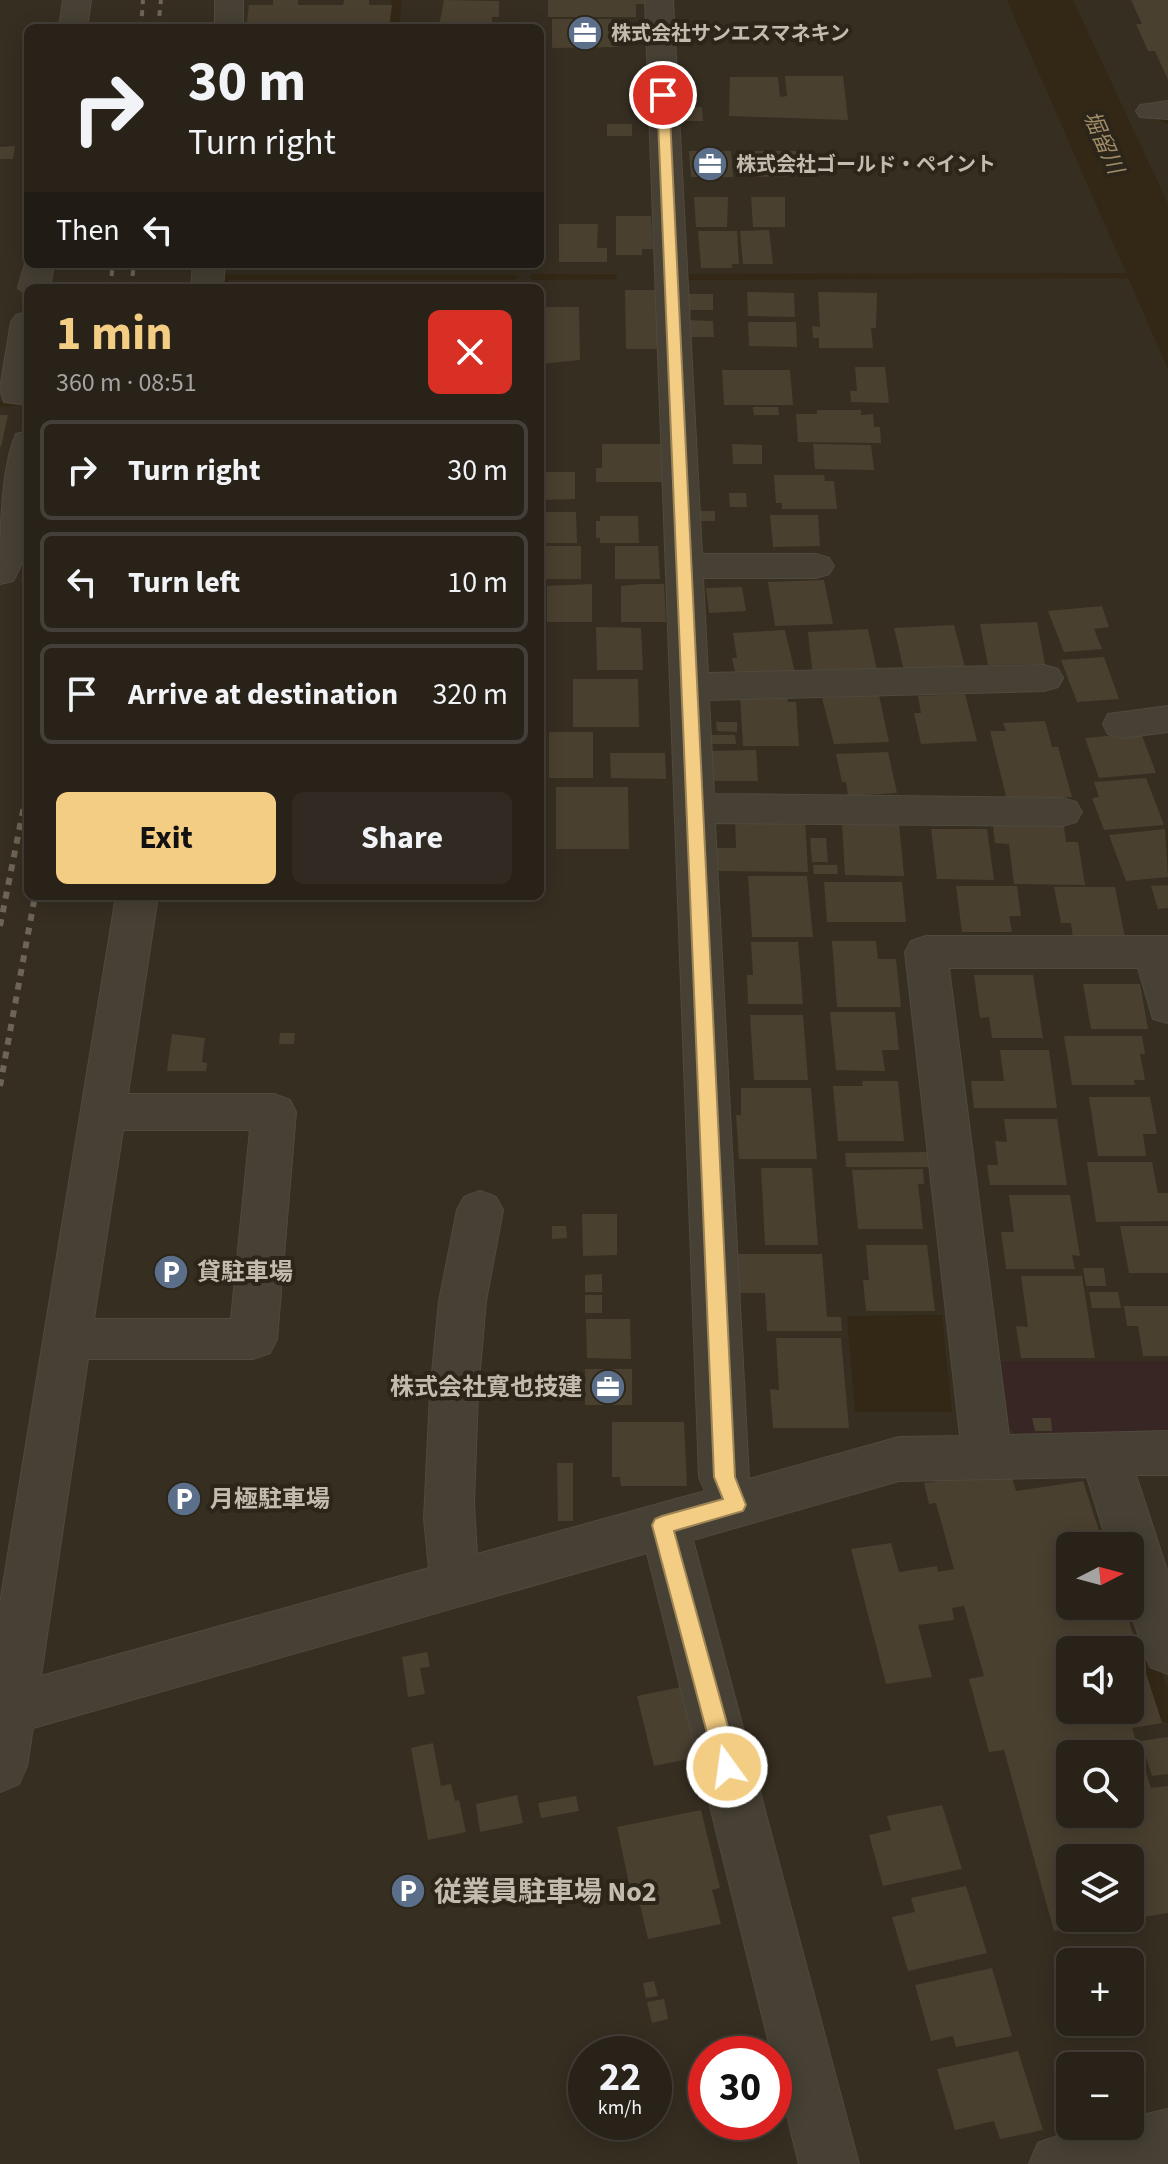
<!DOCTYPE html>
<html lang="en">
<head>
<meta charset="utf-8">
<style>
	:root { --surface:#282219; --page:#302a22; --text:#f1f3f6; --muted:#a5a4a2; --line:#443f38; --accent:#f3cd84 }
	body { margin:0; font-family:"Source Sans 3","Noto Sans JP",sans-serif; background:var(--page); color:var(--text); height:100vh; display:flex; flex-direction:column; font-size:30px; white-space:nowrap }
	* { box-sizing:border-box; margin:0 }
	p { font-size:26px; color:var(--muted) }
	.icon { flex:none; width:44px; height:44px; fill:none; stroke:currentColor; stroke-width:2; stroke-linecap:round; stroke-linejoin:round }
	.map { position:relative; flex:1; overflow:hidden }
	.drawer { position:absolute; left:24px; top:284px; width:520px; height:616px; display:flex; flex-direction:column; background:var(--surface); border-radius:12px; box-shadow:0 4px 20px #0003,0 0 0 2px var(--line) }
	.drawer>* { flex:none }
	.banner { position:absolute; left:24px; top:24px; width:520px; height:244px; border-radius:12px; box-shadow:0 4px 20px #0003,0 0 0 2px var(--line); background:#282219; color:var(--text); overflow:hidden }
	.needle { width:52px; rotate:84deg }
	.controls { position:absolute; left:1056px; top:1532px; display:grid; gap:16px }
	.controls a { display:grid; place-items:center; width:88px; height:88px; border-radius:12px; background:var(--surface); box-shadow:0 4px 20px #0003,0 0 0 2px var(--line); font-size:40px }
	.speed { position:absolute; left:568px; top:2036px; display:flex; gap:16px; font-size:40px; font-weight:700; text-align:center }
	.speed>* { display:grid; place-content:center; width:104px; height:104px; border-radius:50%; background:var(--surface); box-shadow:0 4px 20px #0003,0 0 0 2px var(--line); line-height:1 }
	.speed small { font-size:20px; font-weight:400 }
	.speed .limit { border:12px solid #d22; background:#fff; color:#111 }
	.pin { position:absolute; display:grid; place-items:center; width:68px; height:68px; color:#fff; margin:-34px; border:4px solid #fff; border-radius:50%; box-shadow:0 2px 8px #0007 }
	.me { position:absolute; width:88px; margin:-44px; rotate:346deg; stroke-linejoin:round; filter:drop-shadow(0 0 6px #0008) }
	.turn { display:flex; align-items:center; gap:28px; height:168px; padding:0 32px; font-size:36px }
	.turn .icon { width:104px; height:104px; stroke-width:2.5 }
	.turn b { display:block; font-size:56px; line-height:68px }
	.then { display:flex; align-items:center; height:76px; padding:0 32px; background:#0003; gap:16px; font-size:30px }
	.round { display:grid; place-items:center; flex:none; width:84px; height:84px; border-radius:12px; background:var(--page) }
	.overview { display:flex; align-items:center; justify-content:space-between; height:136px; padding:0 32px }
	h1 { font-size:48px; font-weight:700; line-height:60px; color:var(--accent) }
	.button { display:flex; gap:16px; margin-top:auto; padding:16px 32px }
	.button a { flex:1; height:92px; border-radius:12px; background:var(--accent); color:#111; font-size:32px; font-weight:700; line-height:92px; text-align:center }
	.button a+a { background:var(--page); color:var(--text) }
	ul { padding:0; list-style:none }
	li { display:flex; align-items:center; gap:24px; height:100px; margin:0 16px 12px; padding:0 16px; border:4px solid var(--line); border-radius:12px }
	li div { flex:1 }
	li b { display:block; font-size:30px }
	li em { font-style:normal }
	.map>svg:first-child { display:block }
	.green { fill:#372623 }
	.water { fill:#332815 }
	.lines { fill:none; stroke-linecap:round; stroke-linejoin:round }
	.stream { fill:#332815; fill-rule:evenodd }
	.building { fill:#4a4030; fill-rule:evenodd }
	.minor-casing { stroke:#50493e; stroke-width:2 }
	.minor { fill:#474034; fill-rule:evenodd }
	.rail-far1 { stroke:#6e6556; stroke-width:4; stroke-dasharray:6 6; stroke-linecap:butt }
	.rail { stroke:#6e6556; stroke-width:6; stroke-dasharray:7 7; stroke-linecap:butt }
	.route { fill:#f3cd84; stroke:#9e8556; stroke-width:2 }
	.labels { text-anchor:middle; stroke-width:8; stroke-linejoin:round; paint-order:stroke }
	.far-poi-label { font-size:20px; font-weight:bold; fill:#c3bcae; stroke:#2b251a; text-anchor:start }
	.far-water-label { font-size:22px; font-style:italic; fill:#a18c68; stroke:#2b251a }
	.poi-label { font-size:24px; font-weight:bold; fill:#c3bcae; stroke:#2b251a; text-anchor:start }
	.near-poi-label { font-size:28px; font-weight:bold; fill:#c3bcae; stroke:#2b251a; text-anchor:start }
</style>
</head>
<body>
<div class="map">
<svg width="1168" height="2164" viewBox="0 0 1168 2164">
	<rect width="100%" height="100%" fill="#362e21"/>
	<path class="green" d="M1000,1361H1168V1432L1018,1435L1008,1427Z"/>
	<path class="water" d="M1007,0H1073L1168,204V369Z
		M942,1315L952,1412H855L847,1316Z"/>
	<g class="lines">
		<path class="stream" d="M392,0H402L399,28H389Z
			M1168,118V124L1159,121L1161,119Z
			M1145,273L1150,276L1149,278L685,280L680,277L685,274Z
			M223,274H514L519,277L514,280H228V288H218V277Z
			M613,274L617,275V279L534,280L529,277L534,274Z
			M19,400L23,401V405L0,407V401Z
			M1147,1643L1153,1646L1168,1689V1723L1162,1721L1160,1715L1139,1651L1141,1646Z"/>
	</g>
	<path class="building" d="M273,0H298V5H343L344,0H369V5H392L389,28H246L249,5H273Z
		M444,0L499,1V17H492V26H439Z
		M548,0H648V4H636V17H548Z
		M1131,0H1168V80L1155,51H1148L1136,24H1142Z
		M552,19H618V47L552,48Z
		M785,76H843L848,120L729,116L730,77H778L780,97L787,96Z
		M679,107H702L703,121H681Z
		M607,124H632V136H607Z
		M15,146L13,159H0V147Z
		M689,151H731L733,177H691Z
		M754,151H796L798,176L756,177Z
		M694,197H728L727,227H696Z
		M751,197H785V227H753Z
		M616,216H651L653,249H642V255H616Z
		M559,224H598L597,248H607V262H559Z
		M769,230L773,264H743L740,231Z
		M698,231H737L739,264H732V268H701Z
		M625,290H659L661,349H626Z
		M747,292L794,293L795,317L748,316Z
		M818,292L877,293L876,328H871L873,348H819V338H813L812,326L820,327Z
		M685,294H713V310H686Z
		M540,307H579L580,360L540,364Z
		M686,320L713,321L714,337H686Z
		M748,322H796L797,347L749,346Z
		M855,367H885L889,403L851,402L850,391H857Z
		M722,370H790L793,405H724Z
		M753,407H778L779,415H754Z
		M817,410H861V415L873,414L874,427H880L881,443L798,442L796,414H817Z
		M0,415H8L1,447L0,446Z
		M602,444H666L668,482H596V468H602Z
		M732,444L762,445V464H733Z
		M813,444L871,445L874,470L815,469Z
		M540,472H575V499L540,500Z
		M774,475H824L825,481H834L837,509H782V503H776Z
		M729,493H746L747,507H730Z
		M699,511H715V521H700Z
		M540,512H576L577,543H540Z
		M770,515H818L820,546L773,547Z
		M600,516H638L639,543H600V538H596V521H600Z
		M540,546H581V579H540Z
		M615,546H658L660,579H615Z
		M824,580L833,624L775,626L768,582Z
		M592,584V622H547V586Z
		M641,584H664L666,622H621V586Z
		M742,587L746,611L709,613L706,588Z
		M1102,606L1109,627L1094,629L1102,649L1064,652L1048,611Z
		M1037,622L1045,664L988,665L980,624Z
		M954,625L965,667L905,675L894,628Z
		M596,627L641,628L643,670H597Z
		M868,629L878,674L813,677L808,632Z
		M785,630L795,673L736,677L732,658H737L733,633Z
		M1104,657L1119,699L1077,702L1061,660Z
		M573,679H638L639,727H573Z
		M965,694L977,741L921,744L914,713H921L918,696Z
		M879,695L889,742L834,744L822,698Z
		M740,696L787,697L788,702H796L799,746H743Z
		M1045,721L1052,747H1058L1072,797L1007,800L990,731H1006L1003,723Z
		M716,722H737V732L717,731Z
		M549,732H593V778H549Z
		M1141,733L1156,773L1099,778L1085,738Z
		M709,735H735L736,744H709Z
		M756,750L758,781H711L709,751Z
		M888,752L897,793L848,796L846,782H842L836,754Z
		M610,753H665L666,779L611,778Z
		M1146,778L1164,825L1104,830L1092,798L1099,797L1094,782Z
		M556,787H628L629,849H556Z
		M735,817L805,818L808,872L715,871L714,848H736Z
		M842,823H899L904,876L845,875Z
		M993,826H1064L1066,842H1078L1085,885L1014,884L1009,844L995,843Z
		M931,829H987L994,880L937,879Z
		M1165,829L1168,877L1126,881L1109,835Z
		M810,838H826L828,862H812Z
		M813,865H837L838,874H814Z
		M748,876H807L813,937H752Z
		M824,882H902L906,922H827Z
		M1168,885V908L1158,909L1151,886Z
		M956,886H1017L1021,916H1009L1012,932H962Z
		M1054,887H1115L1125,938H1073L1071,923H1061Z
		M832,941H876L878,959H896L901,1007H837Z
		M751,942H798L803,1004H748L747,975H753Z
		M974,975H1033L1043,1038H992L989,1017L980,1018Z
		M1083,984H1140L1148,1029H1091Z
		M830,1012H895L899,1050H882L885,1071L836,1070Z
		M750,1015H803L808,1080H754Z
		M280,1033H295L294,1044H279Z
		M172,1034L205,1038L202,1062L207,1063L206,1071H167Z
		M1064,1036H1142L1145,1054H1140L1145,1080H1134L1135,1085H1072Z
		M1000,1050H1049L1057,1108H974L971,1081H1004Z
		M862,1081H898L904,1141H838L833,1086H863Z
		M741,1088H811L817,1159H739L736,1115H741Z
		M1089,1097H1150L1157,1134H1143L1146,1156H1098Z
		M1004,1119H1057L1067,1185H990L987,1165H998L995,1141L1007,1142Z
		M930,1152L932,1167H846L845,1153Z
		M1087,1162H1152L1158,1193H1168V1221L1096,1222Z
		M761,1168H812L818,1245H765Z
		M923,1169L924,1184H918L923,1229H858L852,1170Z
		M1009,1195H1070L1080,1256L1072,1255L1075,1269H1006L1001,1232H1014Z
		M582,1214H617V1255L583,1256Z
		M552,1226H566L567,1238L552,1239Z
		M1120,1226H1168V1273H1129Z
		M866,1245H927L935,1311H866L863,1280H869Z
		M736,1254H822L827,1317H841L842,1331H767L765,1293H739Z
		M1083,1268H1104L1106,1286H1086Z
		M602,1274V1292H585V1275Z
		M1021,1276H1082L1095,1358H1021L1016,1326L1028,1327Z
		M1089,1292H1118L1121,1308H1092Z
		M585,1295H602V1313H585Z
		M1124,1306H1168V1356H1143L1138,1326H1127Z
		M586,1319H630L631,1359L587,1358Z
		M776,1338H841L849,1428H773L770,1389L779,1390Z
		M585,1369H632V1405H585Z
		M1032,1418H1051L1052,1431H1035Z
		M612,1422H684L687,1486H621L620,1477H612Z
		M557,1463H573V1521H558Z
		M1010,1471L1016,1491L1083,1481L1104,1546H1070V1606H1124L1162,1723L1132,1728L1151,1788L1168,1786V1913L1130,1919V1858H1070V1918L1125,1920L1054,1931L1004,1750L989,1752L969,1679L984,1676L964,1606L952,1608L954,1620L918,1625L932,1677L886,1684L851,1549L891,1543L899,1572L937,1566L938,1572L954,1569L936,1503L929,1504L924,1483ZM1070,1650H1130V1710H1070ZM1070,1754H1130V1814H1070Z
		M427,1652L430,1667L420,1668L425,1694L408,1697L402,1657Z
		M681,1687L699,1757L654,1766L637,1696Z
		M1168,1737V1774L1152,1776L1141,1741Z
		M433,1743L441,1786L451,1784L455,1801L459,1800L466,1832L428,1840L411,1748Z
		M517,1795L523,1823L480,1832L476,1804Z
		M576,1796L579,1811L541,1818L538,1803Z
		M942,1805L962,1869L883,1886L869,1835L891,1830L887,1816Z
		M701,1810L720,1888L712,1890L721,1924L648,1939L637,1892L631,1893L617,1827Z
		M966,1886L987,1953L908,1971L892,1917L915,1912L911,1898Z
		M992,1968L1012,2036L956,2047L953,2036L931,2041L915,1985Z
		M654,1981L658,1996L646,1998L643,1983Z
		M664,1999L668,2019L652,2023L647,2002Z
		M1018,2051L1043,2130L1000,2139L994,2121L955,2130L937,2069Z"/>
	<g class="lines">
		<g class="minor-casing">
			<path id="minor" d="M63,0H91L87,28H59Z
				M215,0H243V28H215Z
				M645,0H673L702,554H816L829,558L834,566L829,574L816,578H703L708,673L1044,665L1058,669L1063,678L1058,687L1044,691L709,700L714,794L1062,798L1076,802L1082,812L1076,822L1062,826L715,823L749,1479L899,1437L960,1436L905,952L911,941L926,936H1168V1023L1153,1019L1138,968H949L1009,1435L1168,1431V1475H1136L1168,1573V1674L1150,1667L1128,1606L1130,1546H1108L1087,1477L899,1481L693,1540L859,2164H799L647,1553L33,1728L27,1766L19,1784L0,1792V1603L116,896H158L128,1094H274L290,1100L296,1112L277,1339L270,1353L253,1359H88L41,1676L429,1568L424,1519L430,1393L439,1301L457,1210L464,1197L480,1191L496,1197L503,1210L486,1301L478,1393L474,1503L477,1554L705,1491L699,1477ZM123,1130H250L231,1319H94Z
				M1168,101V119L1140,117L1136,111L1140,105Z
				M27,257L28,264H54L50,288H28V296L18,288Z
				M193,264H225L223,288H191Z
				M28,312V405L4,402L0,389L11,322L16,315Z
				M28,431C28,476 38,541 13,581L0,584C0,542 0,470 16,434Z
				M1168,706V732L1122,738L1108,734L1103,724L1108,714Z
				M1168,2109V2164H1029L1038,2143C1069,2130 1097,2126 1130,2126V2118Z"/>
		</g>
		<use href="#minor" class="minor"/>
		<path class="rail-far1" d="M141,28L143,0
			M158,28L161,0
			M110,288L113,264
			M131,288L134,264"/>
		<path class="rail" d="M0,926L28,786
			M0,1086L35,896"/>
	</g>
	<path class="route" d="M663,91L669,95L735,1477L746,1505L743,1511L674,1531L739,1767L735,1775L727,1778L720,1775L716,1767L652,1525L655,1519L662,1516L723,1499L714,1477L657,95Z"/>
	<defs>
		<g id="office-disc" transform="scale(1.8)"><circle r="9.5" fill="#5c6f8a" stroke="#2b251a"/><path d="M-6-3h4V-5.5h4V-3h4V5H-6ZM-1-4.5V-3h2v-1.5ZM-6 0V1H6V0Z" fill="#fff"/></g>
		<g id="parking-disc" transform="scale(1.8)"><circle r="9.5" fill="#5c6f8a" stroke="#2b251a"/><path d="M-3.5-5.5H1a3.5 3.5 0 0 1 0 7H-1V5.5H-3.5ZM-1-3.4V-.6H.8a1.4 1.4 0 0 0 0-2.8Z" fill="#fff"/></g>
	</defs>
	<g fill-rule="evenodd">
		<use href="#office-disc" x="585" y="33"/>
		<use href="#office-disc" x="710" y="164"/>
		<use href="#parking-disc" x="171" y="1272"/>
		<use href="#office-disc" x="608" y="1387"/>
		<use href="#parking-disc" x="184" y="1499"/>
		<use href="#parking-disc" x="408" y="1891"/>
	</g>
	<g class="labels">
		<g class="far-poi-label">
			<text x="611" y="40">株式会社サンエスマネキン</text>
			<text x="736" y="171">株式会社ゴールド・ペイント</text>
		</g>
		<g class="far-water-label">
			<text transform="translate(1104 142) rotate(66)" y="8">堀留川</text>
		</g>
		<g class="poi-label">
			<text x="197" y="1280">貸駐車場</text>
			<text x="582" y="1395" text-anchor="end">株式会社寛也技建</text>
			<text x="210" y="1507">月極駐車場</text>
		</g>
		<g class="near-poi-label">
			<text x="434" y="1901">従業員駐車場 No2</text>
		</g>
	</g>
</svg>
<div class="controls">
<a><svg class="needle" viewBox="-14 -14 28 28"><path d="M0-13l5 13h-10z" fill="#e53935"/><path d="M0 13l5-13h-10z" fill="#a5a4a2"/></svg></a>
<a><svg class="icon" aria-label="sound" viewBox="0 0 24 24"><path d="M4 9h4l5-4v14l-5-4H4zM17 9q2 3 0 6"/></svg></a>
<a><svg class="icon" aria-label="search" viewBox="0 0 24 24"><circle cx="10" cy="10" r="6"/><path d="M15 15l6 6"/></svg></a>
<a><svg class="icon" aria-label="layers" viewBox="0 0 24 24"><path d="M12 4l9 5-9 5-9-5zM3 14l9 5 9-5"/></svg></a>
<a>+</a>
<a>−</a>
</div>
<div class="speed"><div>22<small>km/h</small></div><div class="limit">30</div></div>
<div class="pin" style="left:663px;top:95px;background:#d93025"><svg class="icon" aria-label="arrive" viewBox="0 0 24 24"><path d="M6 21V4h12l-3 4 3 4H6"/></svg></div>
<svg class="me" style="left:727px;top:1767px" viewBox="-20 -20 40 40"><circle r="17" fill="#f3cd84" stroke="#fff" stroke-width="3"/><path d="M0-11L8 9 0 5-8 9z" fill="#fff"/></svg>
<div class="banner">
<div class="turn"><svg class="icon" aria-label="right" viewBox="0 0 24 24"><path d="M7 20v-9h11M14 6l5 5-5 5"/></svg><div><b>30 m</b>Turn right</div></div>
<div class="then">Then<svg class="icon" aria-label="left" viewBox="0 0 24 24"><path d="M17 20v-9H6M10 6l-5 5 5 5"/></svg></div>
</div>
<section class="drawer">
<div class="overview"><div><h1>1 min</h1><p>360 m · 08:51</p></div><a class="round" style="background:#d93025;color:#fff"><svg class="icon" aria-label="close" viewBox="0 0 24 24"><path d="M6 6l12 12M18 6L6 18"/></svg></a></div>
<ul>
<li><svg class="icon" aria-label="right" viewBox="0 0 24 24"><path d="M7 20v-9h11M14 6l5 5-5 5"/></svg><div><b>Turn right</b></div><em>30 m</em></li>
<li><svg class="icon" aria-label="left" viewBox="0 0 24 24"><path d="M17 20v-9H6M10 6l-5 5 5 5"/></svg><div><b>Turn left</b></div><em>10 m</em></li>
<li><svg class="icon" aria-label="arrive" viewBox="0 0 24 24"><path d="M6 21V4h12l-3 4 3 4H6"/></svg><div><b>Arrive at destination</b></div><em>320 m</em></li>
</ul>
<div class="button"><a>Exit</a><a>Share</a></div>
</section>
</div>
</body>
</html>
